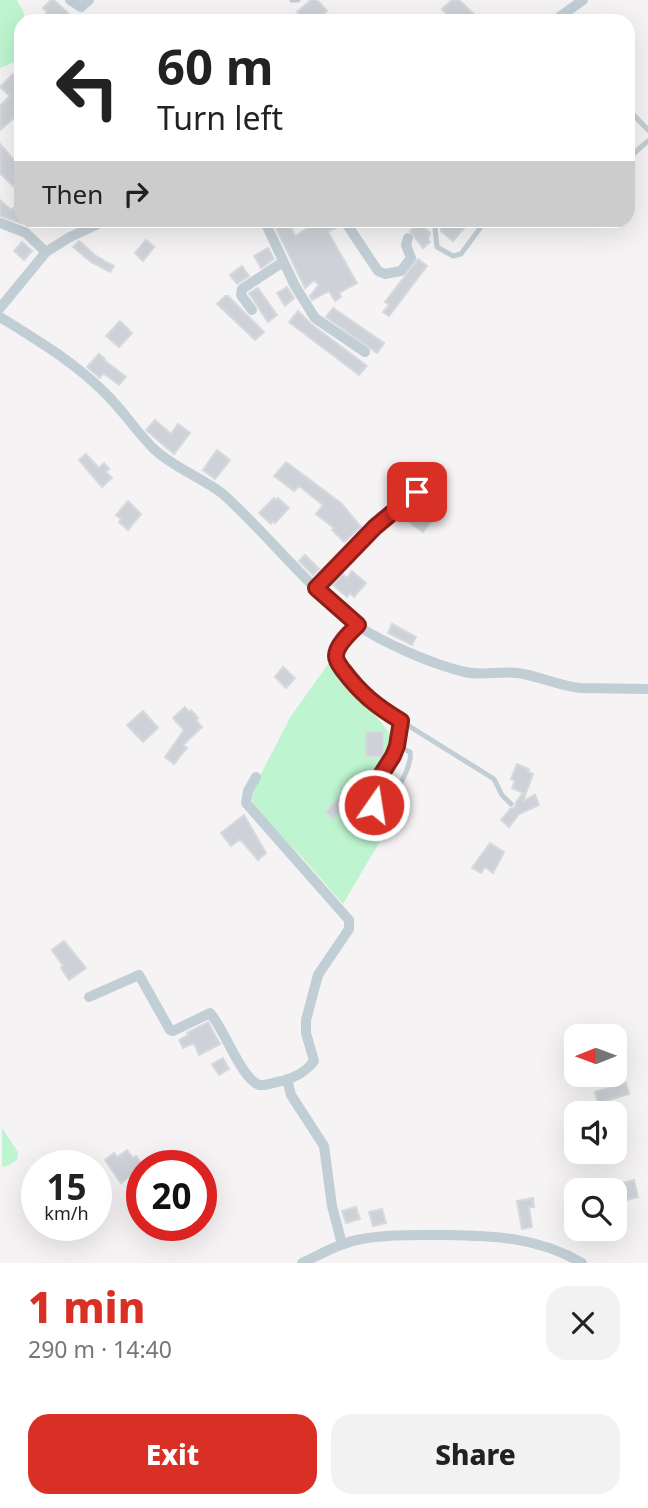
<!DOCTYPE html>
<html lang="en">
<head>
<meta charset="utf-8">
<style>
	:root { --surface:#fff; --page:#f2f2f2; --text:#222; --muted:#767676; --accent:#d93025 }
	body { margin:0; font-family:"Noto Sans",sans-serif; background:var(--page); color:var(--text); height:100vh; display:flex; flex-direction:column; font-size:26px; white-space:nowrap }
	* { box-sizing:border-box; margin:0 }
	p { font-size:23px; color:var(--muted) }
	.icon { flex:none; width:38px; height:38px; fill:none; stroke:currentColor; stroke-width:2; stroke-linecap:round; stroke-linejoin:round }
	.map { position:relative; height:1263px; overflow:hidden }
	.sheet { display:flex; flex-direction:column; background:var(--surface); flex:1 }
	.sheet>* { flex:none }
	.banner { position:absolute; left:14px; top:14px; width:621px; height:214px; border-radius:21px; box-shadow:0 7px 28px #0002; background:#fff; color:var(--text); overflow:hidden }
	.needle { width:46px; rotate:269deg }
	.tools { position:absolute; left:564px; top:1024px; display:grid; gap:14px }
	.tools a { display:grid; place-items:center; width:63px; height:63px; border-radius:14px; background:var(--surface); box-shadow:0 7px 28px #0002; font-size:35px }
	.speed { position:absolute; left:21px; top:1150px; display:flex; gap:14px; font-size:35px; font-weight:700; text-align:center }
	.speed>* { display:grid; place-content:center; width:91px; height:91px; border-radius:50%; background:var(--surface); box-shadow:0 7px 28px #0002; line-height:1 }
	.speed small { font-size:18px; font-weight:400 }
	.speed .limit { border:10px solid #d22; background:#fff; color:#111 }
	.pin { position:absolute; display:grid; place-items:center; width:60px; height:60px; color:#fff; margin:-30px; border-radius:14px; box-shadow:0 4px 10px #0006 }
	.me { position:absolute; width:77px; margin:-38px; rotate:13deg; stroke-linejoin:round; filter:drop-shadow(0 0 5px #0008) }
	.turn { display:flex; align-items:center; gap:24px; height:147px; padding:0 28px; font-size:32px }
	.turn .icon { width:91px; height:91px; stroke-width:2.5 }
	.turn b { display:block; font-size:49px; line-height:60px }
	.then { display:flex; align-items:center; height:66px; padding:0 28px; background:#0003; gap:14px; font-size:26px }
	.round { display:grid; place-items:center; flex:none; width:74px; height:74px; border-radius:21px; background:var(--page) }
	.summary { display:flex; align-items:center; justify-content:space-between; height:119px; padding:0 28px }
	h1 { font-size:42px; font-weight:800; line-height:52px; color:var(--accent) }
	.primary-button { display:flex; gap:14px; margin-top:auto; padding:14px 28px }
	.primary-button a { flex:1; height:80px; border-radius:21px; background:var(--accent); color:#fff; font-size:28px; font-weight:800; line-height:80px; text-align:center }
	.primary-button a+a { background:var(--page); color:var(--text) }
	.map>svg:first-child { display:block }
	.green { fill:#bef5d0 }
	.water { fill:#87e6f7 }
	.building { fill:#ced2d8; stroke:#d6d9de; stroke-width:2 }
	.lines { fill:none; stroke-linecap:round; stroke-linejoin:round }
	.lane { stroke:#c2ced5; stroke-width:5 }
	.street { stroke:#c2ced5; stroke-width:10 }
	.route-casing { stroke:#8d1f18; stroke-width:18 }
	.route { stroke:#d93025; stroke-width:12 }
</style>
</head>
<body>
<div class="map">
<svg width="648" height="1263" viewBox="0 0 648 1263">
	<rect width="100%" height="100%" fill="#f5f3f3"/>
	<path class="green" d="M0,0H17L24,13V21H21V55L17,61L0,68Z
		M331,660L391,735L382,763L357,795L392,821L343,904L300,855L257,812C251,804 252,798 253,789L291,716Z
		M2,1128L18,1152L17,1160L5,1167L2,1166Z"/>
	<path class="water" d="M365,811L384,825L376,837L356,823Z"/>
	<path class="building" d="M51,0H54L68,13L60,21H38L47,12L43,8Z
		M311,0H317L327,11L315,21H305L297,12Z
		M452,0H459L481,21H453L442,9Z
		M13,74L21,81V112L0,130V106L10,96L0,87Z
		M0,144L21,168V178L13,186L0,173Z
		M0,200L11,210L16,206L21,210V223L0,216Z
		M272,220H288L295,236L320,220H336L339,226L328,232L357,283L339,293L341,297L335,301L329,291L312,300L310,296L319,285L314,280L305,288Z
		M444,220H456L464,228L453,241L441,231V224Z
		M420,222L430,233L428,240L430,242L423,248L410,231Z
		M146,240L154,247L143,261L135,253Z
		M79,241L96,256L114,266L110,272L91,262L73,247Z
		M22,242L32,251L24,260L14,251Z
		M268,248L274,259L261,268L254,256Z
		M418,259L427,266L389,316L383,312L389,305L385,302Z
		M242,266L249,276L237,284L230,275Z
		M287,287L294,298L285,306L277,293Z
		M258,288L277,315L268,322L249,293Z
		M225,296H228L264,332L255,340L217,304Z
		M333,308L384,343L377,353L326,317Z
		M298,311L311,324L367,366L359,375L289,322Z
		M120,321L132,333L119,347L106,336Z
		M99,354L105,359L104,360L126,377L119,385L103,373L100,378L87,367Z
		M155,420L171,434L178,424L190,433L174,454L146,430Z
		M217,450L230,460L215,479L203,470Z
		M86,454L99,468L104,463L109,469L106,472L112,478L102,487L79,460Z
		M286,462L341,503L361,527L344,542L332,530L334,528L316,514L323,505L299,486L294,491L274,476Z
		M274,498L276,500L278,498L289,508L275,523L273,521L271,524L259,513Z
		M128,501L141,514L128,530L119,522L121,519L116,515Z
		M415,501L435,516L423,532L405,519L411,511L406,508Z
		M305,555L319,569L313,575L299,561Z
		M352,571L366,583L354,597L350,593L347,597L333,585L342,574L347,578Z
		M392,624L416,637L412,645L388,633Z
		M283,667L295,678L286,688L275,677Z
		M185,707L189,712L191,710L198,718L196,720L202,727L183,745L187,748L174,764L165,757L184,730L173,718Z
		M143,711L158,728L143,742L127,725Z
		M366,732H383V756H366Z
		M517,764L529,769L528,772L533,774L523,801L535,795L539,805L519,814L509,827L501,820L510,809L515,807L516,802L523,793L512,788L515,781L511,779Z
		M339,797L347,803L333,818L326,812Z
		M244,815L266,853L258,860L240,839L231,846L221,833Z
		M490,843L504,852L493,873L485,867L481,873L472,868Z
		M64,941L86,968L69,980L61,968L63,966L52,950Z
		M208,1022L220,1044L199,1055L194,1043L183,1048L179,1040L188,1035L187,1033Z
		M223,1058L229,1069L219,1075L212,1064Z
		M626,1083L629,1094L598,1103L595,1092Z
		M127,1150L133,1158L136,1156L143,1166L121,1183L105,1160L114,1153L117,1157Z
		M634,1180L638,1197L623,1201L619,1184Z
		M37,1190V1216L24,1203Z
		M533,1198L534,1207H529L532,1227L522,1229L517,1201Z
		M356,1207L360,1219L346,1223L342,1211Z
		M382,1209L386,1223L373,1226L369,1212Z"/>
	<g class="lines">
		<path class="lane" d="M292,0H298
			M628,109L648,130
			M632,155L648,141
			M436,220L435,228L437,247L453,256L461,254L486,220
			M316,588L375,527L417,492
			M358,625L336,653V659L357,689L372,703L494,779L502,795L511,804
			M397,746L410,752C413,763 396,796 386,803C381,807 380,806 375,805L371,801L369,794L393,756L397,746L401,721"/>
		<path class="street" d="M70,0L81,7L89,0
			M554,21L583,0
			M264,220L295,286L315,318L365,352
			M344,220L378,271L385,274L401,271L411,258L406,245L408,238
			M0,223L26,233L46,252
			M0,308L46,252L70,237L107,220
			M252,310L241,295L242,289L283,262
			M0,317C37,340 74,362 105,393C123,410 137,433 155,450C175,468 202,478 223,494C269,536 308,587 357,625C383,643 434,665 465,672C482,676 500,671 518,673C539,676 559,686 580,688L648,689
			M89,997L139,975L170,1030L173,1031L210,1013C224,1028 242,1081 260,1085C266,1086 275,1082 282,1081C294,1078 307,1071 314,1061L306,1033V1020L318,975L349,929V920L246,803L248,791L256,777
			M287,1079L291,1095L324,1146L332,1206L342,1244
			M302,1263C320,1255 337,1244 357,1240C385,1234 414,1235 442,1235C494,1236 536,1236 582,1263"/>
	</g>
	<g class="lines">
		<g class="route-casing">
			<path id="route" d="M374,805L369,794L393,756L397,746L401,721C376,706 361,694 343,670C340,666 336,661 336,656C336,645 351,632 358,625L316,588L375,527L417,492"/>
		</g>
		<use href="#route" class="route"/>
	</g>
</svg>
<div class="tools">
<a><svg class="needle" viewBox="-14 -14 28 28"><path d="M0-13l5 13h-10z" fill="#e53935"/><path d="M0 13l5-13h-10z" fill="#767676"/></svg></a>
<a><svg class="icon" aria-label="sound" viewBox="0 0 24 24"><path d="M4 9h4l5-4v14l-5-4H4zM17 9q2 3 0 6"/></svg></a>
<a><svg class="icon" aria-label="search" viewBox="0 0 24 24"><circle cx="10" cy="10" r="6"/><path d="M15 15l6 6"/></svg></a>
</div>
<div class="speed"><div>15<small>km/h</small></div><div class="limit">20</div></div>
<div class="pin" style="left:417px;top:492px;background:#d93025"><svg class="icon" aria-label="arrive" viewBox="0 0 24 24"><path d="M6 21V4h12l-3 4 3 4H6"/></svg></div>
<svg class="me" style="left:374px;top:805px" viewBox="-20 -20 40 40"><circle r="17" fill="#d93025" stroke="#fff" stroke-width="3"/><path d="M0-11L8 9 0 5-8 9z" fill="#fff"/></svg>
<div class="banner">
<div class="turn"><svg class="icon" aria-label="left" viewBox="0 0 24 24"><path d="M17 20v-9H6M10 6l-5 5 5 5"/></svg><div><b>60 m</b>Turn left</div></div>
<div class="then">Then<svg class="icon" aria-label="right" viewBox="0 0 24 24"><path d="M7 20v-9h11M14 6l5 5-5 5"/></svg></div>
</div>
</div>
<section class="sheet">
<div class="summary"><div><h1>1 min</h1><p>290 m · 14:40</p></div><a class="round"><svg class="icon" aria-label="close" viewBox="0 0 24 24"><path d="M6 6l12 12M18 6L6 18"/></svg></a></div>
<div class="primary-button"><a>Exit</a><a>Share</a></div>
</section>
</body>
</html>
